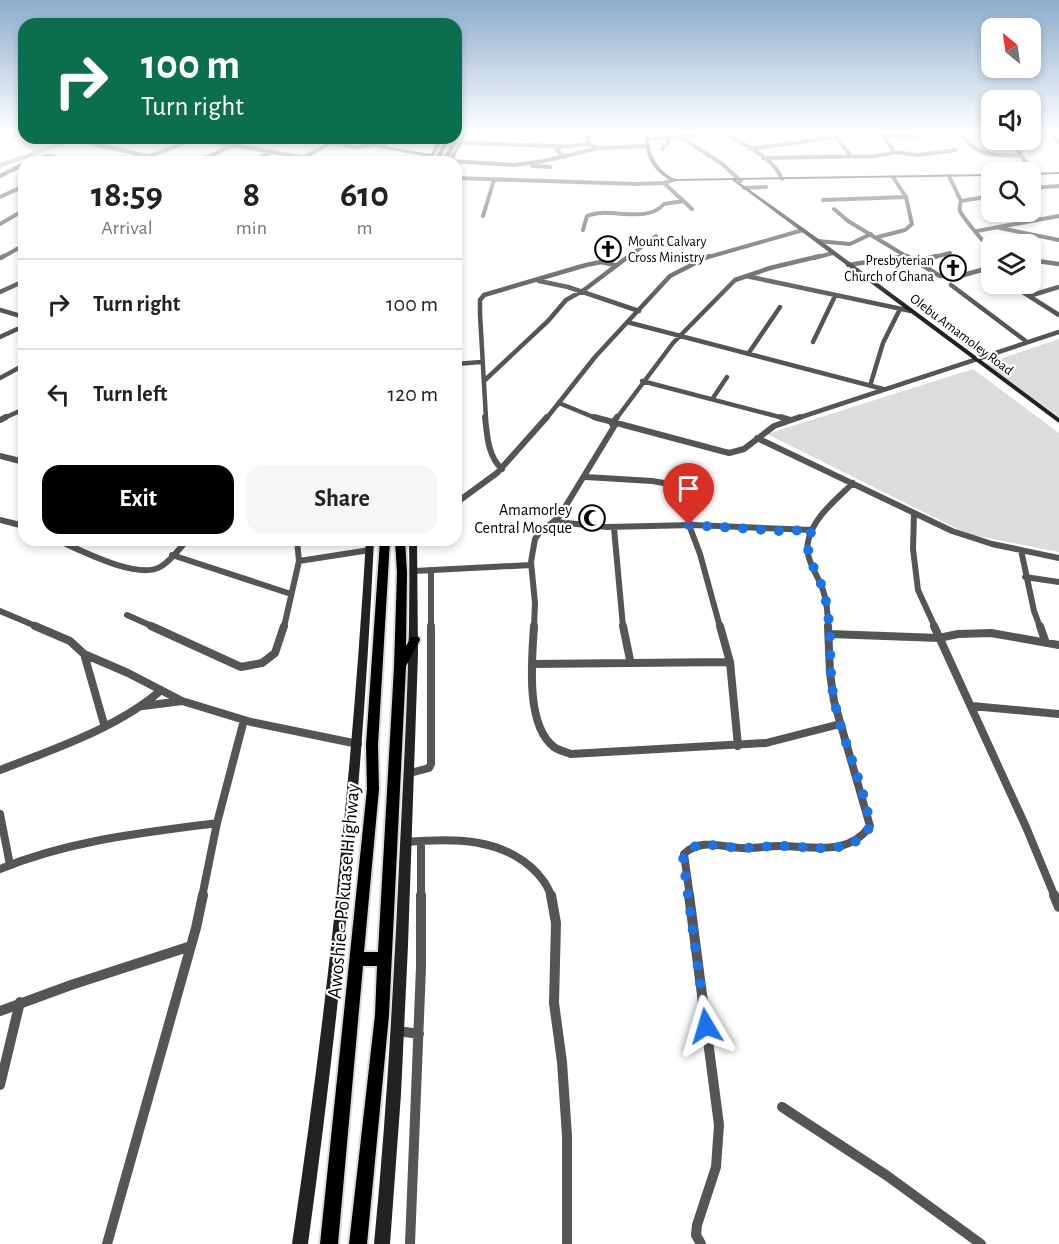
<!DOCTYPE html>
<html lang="en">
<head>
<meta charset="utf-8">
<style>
	:root { --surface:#fff; --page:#f6f6f6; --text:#222; --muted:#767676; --line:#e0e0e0; --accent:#000 }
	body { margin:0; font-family:"Alegreya Sans",sans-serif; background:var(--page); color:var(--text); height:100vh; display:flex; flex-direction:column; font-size:22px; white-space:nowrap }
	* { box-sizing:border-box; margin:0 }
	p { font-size:20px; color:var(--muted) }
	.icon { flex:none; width:33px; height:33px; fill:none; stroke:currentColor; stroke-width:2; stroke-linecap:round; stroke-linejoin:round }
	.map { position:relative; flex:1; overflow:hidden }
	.details { position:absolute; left:18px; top:156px; width:444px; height:390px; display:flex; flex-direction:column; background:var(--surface); border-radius:18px; box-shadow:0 3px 9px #0003 }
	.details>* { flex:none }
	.guide { position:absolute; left:18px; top:18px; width:444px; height:126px; border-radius:18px; box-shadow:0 3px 9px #0003; background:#0b6e4f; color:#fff; overflow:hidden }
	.needle { width:39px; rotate:331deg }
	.controls { position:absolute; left:981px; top:18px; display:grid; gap:12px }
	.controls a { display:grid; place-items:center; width:60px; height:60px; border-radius:12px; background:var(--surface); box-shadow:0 3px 9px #0003; font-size:30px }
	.pin { position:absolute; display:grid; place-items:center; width:51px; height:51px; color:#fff; margin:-62px -26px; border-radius:50% 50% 50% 0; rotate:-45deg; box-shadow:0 0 6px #0007 }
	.pin .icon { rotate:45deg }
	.me { position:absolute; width:66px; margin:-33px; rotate:353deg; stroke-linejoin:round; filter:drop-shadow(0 0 4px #0008) }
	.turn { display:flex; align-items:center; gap:21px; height:126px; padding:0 24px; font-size:27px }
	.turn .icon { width:78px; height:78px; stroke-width:2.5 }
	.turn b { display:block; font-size:42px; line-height:51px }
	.eta { display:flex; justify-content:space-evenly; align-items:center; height:102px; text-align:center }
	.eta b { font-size:36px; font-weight:700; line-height:42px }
	.cta { display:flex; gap:12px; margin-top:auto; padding:12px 24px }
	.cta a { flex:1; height:69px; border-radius:18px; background:var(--accent); color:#fff; font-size:24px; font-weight:700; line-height:69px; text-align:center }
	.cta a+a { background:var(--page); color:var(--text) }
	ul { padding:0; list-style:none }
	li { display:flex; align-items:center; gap:18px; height:90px; padding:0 24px; border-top:2px solid var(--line) }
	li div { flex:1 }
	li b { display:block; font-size:22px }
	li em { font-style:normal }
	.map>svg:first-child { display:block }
	.green { fill:#dcdcdc }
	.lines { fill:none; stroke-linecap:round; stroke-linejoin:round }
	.stream { stroke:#a3a3a3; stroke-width:1.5 }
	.river { fill:#a3a3a3; fill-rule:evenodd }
	.primary-casing { stroke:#dbdbdb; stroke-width:4 }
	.street-far4 { stroke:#555; stroke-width:4 }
	.street-far3 { stroke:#555; stroke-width:4.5 }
	.street-far2 { stroke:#555; stroke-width:6 }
	.street-far1 { stroke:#555; stroke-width:8 }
	.street { stroke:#555; stroke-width:10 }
	.secondary { fill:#222; fill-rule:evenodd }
	.primary { fill:#000; fill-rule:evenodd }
	.route { stroke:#1a73e8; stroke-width:10; stroke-dasharray:0 18 }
	.labels { text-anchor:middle; stroke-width:4.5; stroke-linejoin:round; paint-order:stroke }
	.far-poi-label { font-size:14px; fill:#000; stroke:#fff; text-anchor:start }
	.far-street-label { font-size:14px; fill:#000; stroke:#fff }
	.poi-label { font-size:16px; fill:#000; stroke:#fff; text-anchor:end }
	.near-street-label { font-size:20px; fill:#000; stroke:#fff }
</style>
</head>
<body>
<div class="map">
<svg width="1059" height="1244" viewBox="0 0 1059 1244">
	<rect width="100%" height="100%" fill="#fff"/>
	<path class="green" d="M1059,339V417L985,364Z
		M973,369L1059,433V552L968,534L767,434Z"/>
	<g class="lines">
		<path class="stream" d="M4,132L31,147L34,150L31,156"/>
		<path class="river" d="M71,138H82L0,168V163Z"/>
		<g class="primary-casing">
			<path id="primary" d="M458,132H462L447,162H441L454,138H456Z
				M446,138H450L439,162H433Z
				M380,540H390L378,745L379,789L364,952H378L394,667L397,573L395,540H405L407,573L406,646L411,637H419L420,640L406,666L389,1015L367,1244H349L375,1015L377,966H363L338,1244H320L367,789L366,745Z"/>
		</g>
		<path class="street-far4" d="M587,132L589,144
			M673,132L721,163L741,181
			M722,132C743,145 772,155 782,179
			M832,132L850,155
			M1051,132L1059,142
			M882,136L957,134C966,137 968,145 976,149C988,156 1006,155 1020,156
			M193,138L329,162
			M307,138L356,147L373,145
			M647,139L728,132
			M1010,140L1034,174
			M89,143L147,156
			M459,143L561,146
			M382,147L391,138
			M662,149L668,143V139
			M749,149L836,137
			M893,152L918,155L956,150
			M304,157L331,143
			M564,157L557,150L558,147L589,144L598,148
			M763,158L875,156L892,153V148L879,132
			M451,161L514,165L544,161L599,148L647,146
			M28,162L48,156L78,162
			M134,162L195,139
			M197,162L248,138
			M252,162L273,151
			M532,166L550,167
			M0,176L24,164
			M949,176L961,201
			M456,178L637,184L664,183L673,180
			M664,183L692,209
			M744,188L766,187
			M1030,188L1059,186
			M992,196L961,201C960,205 959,207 960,211C961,215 988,248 992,250
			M0,197L24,186
			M823,200L906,197
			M834,209L848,221L909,258
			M483,216L494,180
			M0,224L24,210
			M1000,228L1059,240
			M583,230L587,216C609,206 646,225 664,204L683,201
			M977,231L1059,216
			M878,237L905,230L912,224L906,197L893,177
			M818,241L850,244L871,234
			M1,258L24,245
			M627,258L656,236
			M705,258L803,230
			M814,258L833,253
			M897,258L907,256
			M930,258L950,253"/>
		<path class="street-far3" d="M907,256L940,276H960L992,267
			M0,258L4,256
			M1030,260L1059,264
			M915,261L937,256
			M848,265L907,256
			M746,276L911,311
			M539,281L568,287L639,311
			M1010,284L1059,315
			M951,285L1027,342
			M0,292L24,281
			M1029,296L1059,287
			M0,310L24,317
			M627,322L883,389
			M0,337L24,326
			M813,342L835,296
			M748,354L780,307
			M456,364L481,362
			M0,378L24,365
			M484,381L548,321L566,300L584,290L629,256
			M642,381L787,419
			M870,386L883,343L900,309
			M713,398L727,377
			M559,403L598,419
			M2,419L24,409
			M486,419L480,314V300L484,295L586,265L601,262L615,265
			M546,419L595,357L670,276L709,256
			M616,419L673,343L735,280L770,268L820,256
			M795,419L1059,332"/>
		<path class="street-far2" d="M485,417C487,435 488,457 502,469
			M594,417L729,453L744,449L774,426L800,417
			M781,417L791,420
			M0,420L6,417
			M612,424L617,417
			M757,438L952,531L992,544L1059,558
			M0,456L24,462
			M586,477L652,481L693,488
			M456,503L497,473L547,417
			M914,514L913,549L918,590L935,627
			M0,520L24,526
			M556,522L607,527L693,525L812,530
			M689,525L700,554L720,627
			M614,528L623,627
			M57,540C80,550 137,580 160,567C171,561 179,549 187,540
			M1021,550L1034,611L1040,627
			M172,555L291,594
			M299,561L370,550
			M431,570V627
			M414,571L531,565
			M1025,577L1059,582
			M0,611L38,627
			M127,615L154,627
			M284,627L299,561L297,540
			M534,627L535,603L531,562L535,539L539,533L559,517L615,425
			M828,627C828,615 827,602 823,590C818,575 804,558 808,542C812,518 837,499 853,483"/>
		<path class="street-far1" d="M35,626L70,641L84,654L128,673L182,701L251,722L358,744
			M151,626L241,667L262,663L275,653L284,626
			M534,626C532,658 525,725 554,747C558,750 566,752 571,754L766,743L840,724
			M623,626L630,660
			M720,626L730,662L738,746
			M934,626L1026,827L1055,897
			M1040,626L1046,643
			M830,634L939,638L958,634L991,633L1059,645
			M84,654L104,724
			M532,664L730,662
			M143,706L182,701
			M972,706L1059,714
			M0,770C51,750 120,727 161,690
			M410,773L429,768L431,764V626
			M0,814L10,865
			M421,841V897
			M406,842C452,838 503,837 537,873C543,880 549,887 551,897
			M0,869C70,840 143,833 217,823
			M202,897L217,823L244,720
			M690,897L684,854C700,838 722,847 742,848C755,849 767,846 779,846C812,846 848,857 870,826L834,701L830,673L828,626"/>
		<path class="street" d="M551,895L556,923L554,1003L562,1062L567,1136V1244
			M689,895L719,1125L716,1167L697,1225L696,1235L701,1244
			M1054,895L1059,907
			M0,1011L71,985L191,946
			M398,1031L419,1034
			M0,1085L20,1002
			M782,1107L886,1175L981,1244
			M107,1244L196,928L203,895
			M410,1244L421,967V895"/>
		<path class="secondary" d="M464,132H468L452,162H448Z
			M645,132H649C648,153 655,168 674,179L992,174V176L736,180L820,240L1059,418V423L732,180L673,181C652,172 644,155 645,132Z
			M350,138H357L383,146L431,154L439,138H443L431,162H427L429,157L382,148Z
			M1059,172V174L1030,175V173Z
			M366,540H374C363,776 340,1010 308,1244H292C327,1010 352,776 366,540Z
			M409,540H417L418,654L408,945L401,1094L390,1244H374C387,1111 394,978 400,845C405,743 411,642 409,540Z"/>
		<use href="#primary" class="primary"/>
	</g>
	<linearGradient id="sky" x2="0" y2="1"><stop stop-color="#8cadcc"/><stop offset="0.43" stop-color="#fff"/><stop offset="1" stop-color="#fff" stop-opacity="0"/></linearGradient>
	<rect width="1059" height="306" fill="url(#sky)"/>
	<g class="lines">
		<path class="route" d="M689,525L780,531L812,530C801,556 816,566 823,590C834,625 827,663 834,699C842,741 865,786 870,826C855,858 808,846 780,846C767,846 755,848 742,848C724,848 703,840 687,850L683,859L706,1026"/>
	</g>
	<defs>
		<g id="church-ring" transform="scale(1.35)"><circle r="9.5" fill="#fff" stroke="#000" stroke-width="1.5"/><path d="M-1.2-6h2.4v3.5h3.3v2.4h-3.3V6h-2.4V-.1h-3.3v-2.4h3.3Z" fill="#000"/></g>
		<g id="mosque-ring" transform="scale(1.35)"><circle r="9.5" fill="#fff" stroke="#000" stroke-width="1.5"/><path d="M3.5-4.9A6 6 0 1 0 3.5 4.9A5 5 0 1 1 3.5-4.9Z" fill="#000"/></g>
	</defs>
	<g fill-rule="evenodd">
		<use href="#church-ring" x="608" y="249"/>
		<use href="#church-ring" x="953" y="268"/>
		<use href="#mosque-ring" x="592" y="518"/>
	</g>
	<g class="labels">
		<g class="far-poi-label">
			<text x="628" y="246">Mount Calvary<tspan x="628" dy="16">Cross Ministry</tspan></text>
			<text x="934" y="265" text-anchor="end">Presbyterian<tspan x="934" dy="16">Church of Ghana</tspan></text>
		</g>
		<g class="far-street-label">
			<text transform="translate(962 334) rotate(37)" y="5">Olebu Amamoley Road</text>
		</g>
		<g class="poi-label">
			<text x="572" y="515">Amamorley<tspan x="572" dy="18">Central Mosque</tspan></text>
		</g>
		<g class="near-street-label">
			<text transform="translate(343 891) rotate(-85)" y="7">Awoshie - Pokuase Highway</text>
		</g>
	</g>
</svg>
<div class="controls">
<a><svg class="needle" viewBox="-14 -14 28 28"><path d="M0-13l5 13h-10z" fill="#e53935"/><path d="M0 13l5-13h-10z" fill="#767676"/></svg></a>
<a><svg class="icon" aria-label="sound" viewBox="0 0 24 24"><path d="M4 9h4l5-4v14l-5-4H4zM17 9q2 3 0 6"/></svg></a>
<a><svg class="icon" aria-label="search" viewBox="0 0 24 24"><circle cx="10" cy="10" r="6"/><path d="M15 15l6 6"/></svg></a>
<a><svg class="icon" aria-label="layers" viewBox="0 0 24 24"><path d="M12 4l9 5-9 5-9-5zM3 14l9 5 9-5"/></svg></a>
</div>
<div class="pin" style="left:689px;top:525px;background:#d93025"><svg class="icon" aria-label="arrive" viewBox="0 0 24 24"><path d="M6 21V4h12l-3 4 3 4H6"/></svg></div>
<svg class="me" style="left:706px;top:1026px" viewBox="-20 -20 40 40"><path d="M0-17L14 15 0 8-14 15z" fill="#1a73e8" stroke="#fff" stroke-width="4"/></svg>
<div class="guide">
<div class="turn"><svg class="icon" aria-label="right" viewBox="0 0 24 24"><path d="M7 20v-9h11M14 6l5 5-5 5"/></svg><div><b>100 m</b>Turn right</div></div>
</div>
<section class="details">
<div class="eta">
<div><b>18:59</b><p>Arrival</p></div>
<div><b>8</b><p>min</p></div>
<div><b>610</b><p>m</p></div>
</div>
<ul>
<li><svg class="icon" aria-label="right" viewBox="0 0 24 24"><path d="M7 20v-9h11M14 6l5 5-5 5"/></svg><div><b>Turn right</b></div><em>100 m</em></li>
<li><svg class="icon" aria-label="left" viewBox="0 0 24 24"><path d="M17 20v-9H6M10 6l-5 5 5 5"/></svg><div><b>Turn left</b></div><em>120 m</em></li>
</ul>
<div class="cta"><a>Exit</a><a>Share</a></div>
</section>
</div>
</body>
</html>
